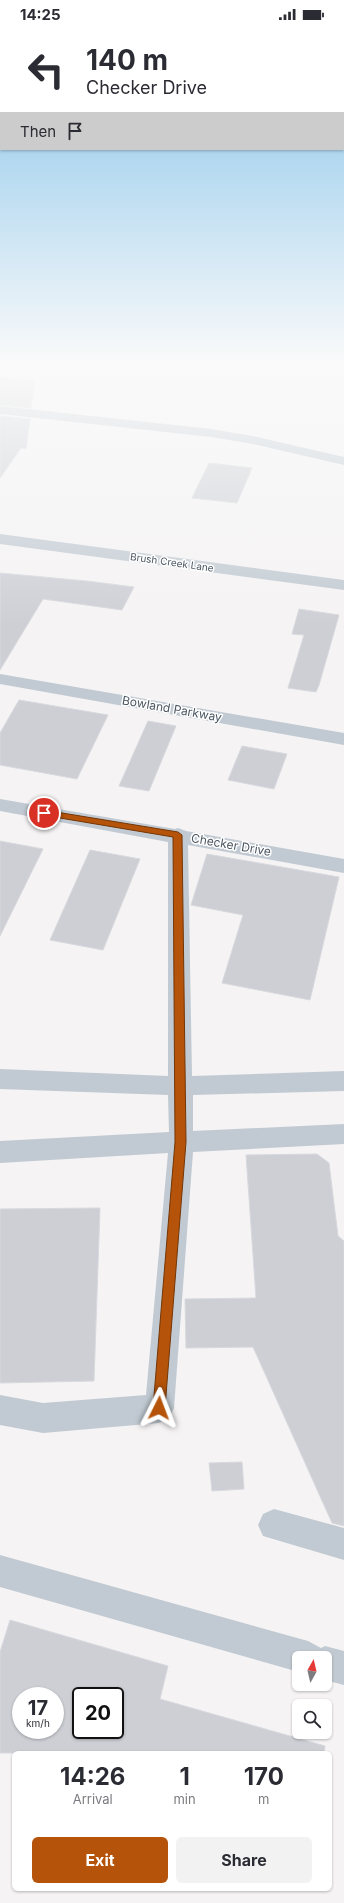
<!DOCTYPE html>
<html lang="en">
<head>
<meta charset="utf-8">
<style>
	:root { --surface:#fff; --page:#f2f2f3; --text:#2b2b33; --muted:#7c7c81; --accent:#b45309 }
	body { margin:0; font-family:Inter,sans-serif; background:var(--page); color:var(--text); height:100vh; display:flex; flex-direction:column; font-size:15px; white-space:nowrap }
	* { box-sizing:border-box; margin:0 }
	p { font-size:13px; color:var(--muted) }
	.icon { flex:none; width:22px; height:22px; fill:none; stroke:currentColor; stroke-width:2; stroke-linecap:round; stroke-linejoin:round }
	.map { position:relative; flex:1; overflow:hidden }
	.details { position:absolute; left:12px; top:1723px; width:320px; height:140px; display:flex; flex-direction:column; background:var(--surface); border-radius:6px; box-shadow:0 1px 3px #0004 }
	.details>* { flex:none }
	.top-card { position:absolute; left:0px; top:0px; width:344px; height:122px; box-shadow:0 1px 3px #0004; background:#fff; color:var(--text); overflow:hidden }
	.needle { width:26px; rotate:8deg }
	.fabs { position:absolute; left:292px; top:1623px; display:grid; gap:8px }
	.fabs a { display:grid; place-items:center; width:40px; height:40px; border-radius:6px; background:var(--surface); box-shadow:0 1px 3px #0004; font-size:20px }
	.speed { position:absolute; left:12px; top:1659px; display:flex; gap:8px; font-size:20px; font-weight:700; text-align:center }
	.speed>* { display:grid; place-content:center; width:52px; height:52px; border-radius:50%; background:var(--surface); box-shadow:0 1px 3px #0004; line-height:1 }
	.speed small { font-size:10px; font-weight:400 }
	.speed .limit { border:2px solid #111; border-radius:6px; background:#fff; color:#111 }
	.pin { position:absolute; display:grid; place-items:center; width:34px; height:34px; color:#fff; margin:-17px; border:2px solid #fff; border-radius:50%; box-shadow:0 1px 4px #0007 }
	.me { position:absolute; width:44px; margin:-22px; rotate:3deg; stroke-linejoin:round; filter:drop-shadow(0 0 3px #0008) }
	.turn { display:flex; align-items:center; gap:14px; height:84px; padding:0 20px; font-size:18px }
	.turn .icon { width:52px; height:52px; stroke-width:2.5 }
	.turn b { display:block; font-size:28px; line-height:34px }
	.then { display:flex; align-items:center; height:38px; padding:0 20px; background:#0003; gap:8px; font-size:15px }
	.eta { display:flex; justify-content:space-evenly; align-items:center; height:68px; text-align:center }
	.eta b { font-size:24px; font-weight:700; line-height:28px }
	.action { display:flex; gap:8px; margin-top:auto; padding:8px 20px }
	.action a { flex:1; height:46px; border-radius:6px; background:var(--accent); color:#fff; font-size:16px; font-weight:700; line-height:46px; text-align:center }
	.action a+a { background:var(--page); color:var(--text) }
	.status { display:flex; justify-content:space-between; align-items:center; height:28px; padding:0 20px; background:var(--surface); direction:ltr }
	.status svg { height:11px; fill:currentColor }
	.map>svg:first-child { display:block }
	.building { fill:#cdcfd5; stroke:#d7d9de; fill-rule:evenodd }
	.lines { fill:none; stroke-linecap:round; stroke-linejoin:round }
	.minor { fill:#c1cad2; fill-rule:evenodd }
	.route { fill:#b45309; stroke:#753606 }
	.labels { text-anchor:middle; stroke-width:3; stroke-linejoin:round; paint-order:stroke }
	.far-street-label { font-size:10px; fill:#4a5661; stroke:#fff }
	.street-label { font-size:12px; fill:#4a5661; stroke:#fff }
</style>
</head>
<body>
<div class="status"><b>14:25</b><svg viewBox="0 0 49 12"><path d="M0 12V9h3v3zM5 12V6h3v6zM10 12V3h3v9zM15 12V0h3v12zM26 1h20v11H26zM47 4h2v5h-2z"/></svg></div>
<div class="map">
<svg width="344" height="1875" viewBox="0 0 344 1875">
	<rect width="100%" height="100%" fill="#f5f3f3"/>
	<path class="building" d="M0,349L35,353L31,380L0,377Z
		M0,388L30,391L26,421L21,420L0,450Z
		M209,435L252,440L237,475L192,470Z
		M0,545L87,553L134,559L122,582L43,571L0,642Z
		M299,581L339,587L319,657L316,664L288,660L304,607L292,606Z
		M19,672L108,687L77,751L0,737V705Z
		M148,693L176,698L149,763L119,758Z
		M242,718L287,726L274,761L228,752Z
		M0,813L43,821L0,908Z
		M90,822L140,831L103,922L50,912Z
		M207,826L339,849L310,972L222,955L243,887L191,877Z
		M317,1126L329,1135L338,1208L344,1213V1498L332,1495L253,1319L186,1320L185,1271L256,1270L246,1127Z
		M100,1180L94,1353L0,1355V1181Z
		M242,1434L244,1461L212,1463L209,1435Z
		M10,1592L168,1638L160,1671L325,1718L324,1725H0V1624ZM21,1668H55V1702H21ZM81,1668H115V1702H81Z"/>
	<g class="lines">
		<path class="minor" d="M0,378L211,401L253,408L344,429V437L253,416L211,409L0,386Z
			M0,506L344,552V562L0,516Z
			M0,646L344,705V717L0,656Z
			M0,771L175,801L178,800L186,803L344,831V845L188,817L192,1048L344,1043V1063L193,1067V1103L344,1096V1116L193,1124L174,1380L169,1390L159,1395L43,1405L0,1397V1367L43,1375L146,1367L168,1125L0,1135V1113L169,1104L168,1067L0,1061V1041L168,1048V814L0,783Z
			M274,1481L344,1500V1532L263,1508L258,1497L263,1486Z
			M0,1527L308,1613L321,1620L325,1618L344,1623V1657L325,1652V1630H299V1644L0,1559Z"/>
	</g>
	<linearGradient id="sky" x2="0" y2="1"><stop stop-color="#85c3ea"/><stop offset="0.56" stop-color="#fafafa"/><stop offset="1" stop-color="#fafafa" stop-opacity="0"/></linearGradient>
	<rect width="344" height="598" fill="url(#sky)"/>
	<path class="route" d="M44,782L178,804L182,807L186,1114L165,1380L164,1384L159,1386L155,1384L153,1380L175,1114L173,809L42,787L40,785Z"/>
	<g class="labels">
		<g class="far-street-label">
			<text transform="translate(172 534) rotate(8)" y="4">Brush Creek Lane</text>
		</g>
		<g class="street-label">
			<text transform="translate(172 681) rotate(10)" y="4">Bowland Parkway</text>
			<text transform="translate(231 817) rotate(10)" y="4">Checker Drive</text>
		</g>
	</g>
</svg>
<div class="fabs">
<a><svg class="needle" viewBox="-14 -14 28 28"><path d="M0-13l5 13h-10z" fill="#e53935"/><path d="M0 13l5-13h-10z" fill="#7c7c81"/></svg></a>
<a><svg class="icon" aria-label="search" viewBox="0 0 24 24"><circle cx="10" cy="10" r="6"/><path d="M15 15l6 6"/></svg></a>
</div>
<div class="speed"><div>17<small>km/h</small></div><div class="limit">20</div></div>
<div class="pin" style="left:44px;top:785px;background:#d93025"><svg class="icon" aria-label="arrive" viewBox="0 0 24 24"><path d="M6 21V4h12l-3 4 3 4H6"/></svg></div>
<svg class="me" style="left:159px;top:1380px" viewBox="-20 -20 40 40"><path d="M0-17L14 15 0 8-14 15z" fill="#b45309" stroke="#fff" stroke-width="4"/></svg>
<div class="top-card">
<div class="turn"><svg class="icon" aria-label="left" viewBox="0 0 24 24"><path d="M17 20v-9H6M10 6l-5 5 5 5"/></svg><div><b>140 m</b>Checker Drive</div></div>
<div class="then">Then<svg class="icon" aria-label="arrive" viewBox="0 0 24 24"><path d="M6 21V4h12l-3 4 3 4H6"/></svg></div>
</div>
<section class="details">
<div class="eta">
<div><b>14:26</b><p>Arrival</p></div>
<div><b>1</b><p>min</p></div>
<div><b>170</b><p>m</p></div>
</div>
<div class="action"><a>Exit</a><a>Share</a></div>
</section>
</div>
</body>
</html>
